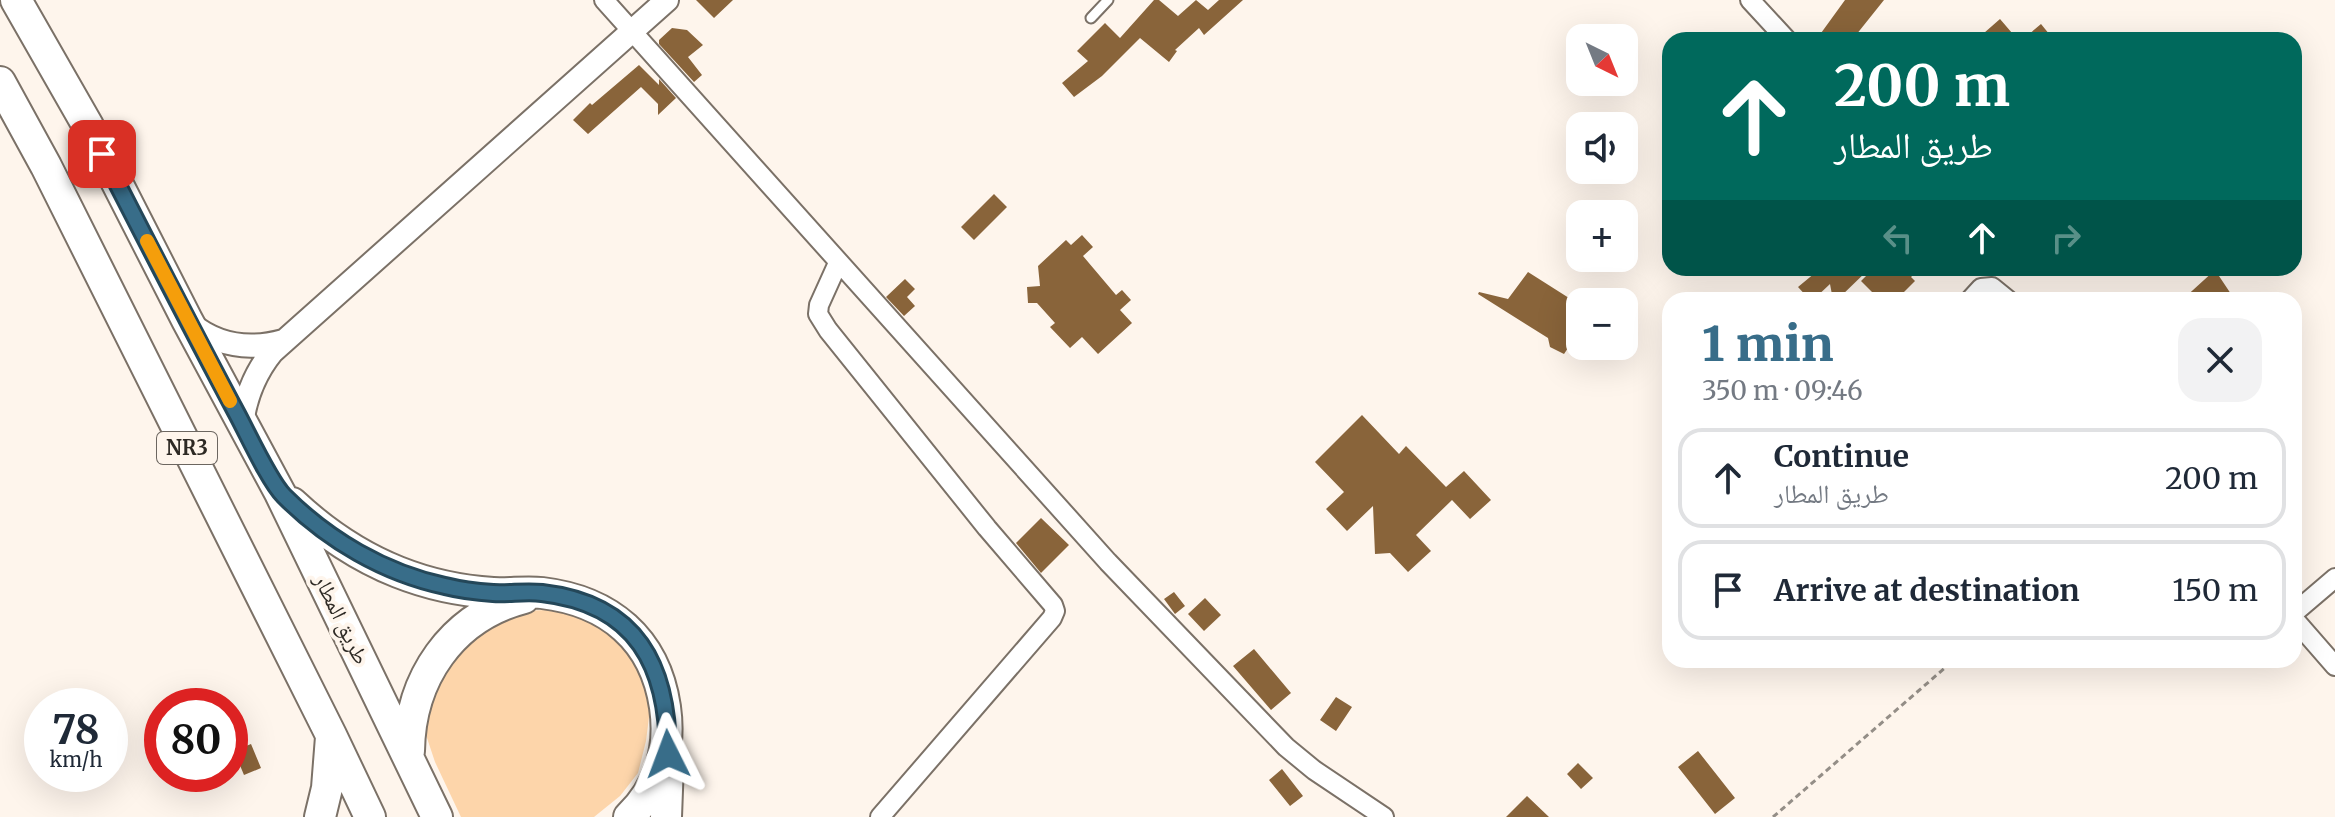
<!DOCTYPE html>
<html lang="en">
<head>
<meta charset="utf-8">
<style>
	:root { --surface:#fff; --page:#f2f2f3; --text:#1f2937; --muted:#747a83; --line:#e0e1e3; --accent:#386d89 }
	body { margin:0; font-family:Merriweather,"Noto Naskh Arabic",serif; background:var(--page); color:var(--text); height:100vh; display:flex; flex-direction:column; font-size:30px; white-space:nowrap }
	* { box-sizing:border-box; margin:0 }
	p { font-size:26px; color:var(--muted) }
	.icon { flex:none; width:44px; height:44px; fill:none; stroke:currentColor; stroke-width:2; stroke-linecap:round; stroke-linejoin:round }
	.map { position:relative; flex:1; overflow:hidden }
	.side { position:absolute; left:1662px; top:292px; width:640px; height:376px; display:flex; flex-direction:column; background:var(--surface); border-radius:24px; box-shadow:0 8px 32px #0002 }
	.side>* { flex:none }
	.top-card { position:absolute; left:1662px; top:32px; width:640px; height:244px; border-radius:24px; box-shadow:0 8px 32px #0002; background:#00695c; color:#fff; overflow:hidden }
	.needle { width:52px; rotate:137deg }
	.buttons { position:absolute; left:1566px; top:24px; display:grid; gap:16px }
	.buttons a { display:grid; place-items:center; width:72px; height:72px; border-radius:16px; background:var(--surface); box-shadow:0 8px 32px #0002; font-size:40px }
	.speed { position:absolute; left:24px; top:688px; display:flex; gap:16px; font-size:40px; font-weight:700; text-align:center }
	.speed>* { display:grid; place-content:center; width:104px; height:104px; border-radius:50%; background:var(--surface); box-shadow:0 8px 32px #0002; line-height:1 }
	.speed small { font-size:20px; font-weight:400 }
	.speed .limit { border:12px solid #d22; background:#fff; color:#111 }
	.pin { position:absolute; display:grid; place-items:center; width:68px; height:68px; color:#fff; margin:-34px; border-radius:16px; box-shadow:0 4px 12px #0006 }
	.me { position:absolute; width:88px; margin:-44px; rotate:357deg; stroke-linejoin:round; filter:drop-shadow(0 0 6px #0008) }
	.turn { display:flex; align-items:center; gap:28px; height:168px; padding:0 40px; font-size:36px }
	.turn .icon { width:104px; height:104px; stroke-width:2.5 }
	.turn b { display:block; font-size:56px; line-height:68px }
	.lanes { display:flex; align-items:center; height:76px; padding:0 40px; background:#0003; justify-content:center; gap:40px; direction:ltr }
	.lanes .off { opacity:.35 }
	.round { display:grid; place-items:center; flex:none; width:84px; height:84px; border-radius:24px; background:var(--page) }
	.head { display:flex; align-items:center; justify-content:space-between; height:136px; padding:0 40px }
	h1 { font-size:48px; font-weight:800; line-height:60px; color:var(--accent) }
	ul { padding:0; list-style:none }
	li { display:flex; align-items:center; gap:24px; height:100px; margin:0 16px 12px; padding:0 24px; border:4px solid var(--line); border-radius:24px }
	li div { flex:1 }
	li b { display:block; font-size:30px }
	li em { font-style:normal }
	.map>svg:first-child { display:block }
	.green { fill:#fdd5aa }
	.building { fill:#89643a }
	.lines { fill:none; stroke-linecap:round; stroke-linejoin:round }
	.service-casing { stroke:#7b7167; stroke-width:13 }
	.minor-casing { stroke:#7b7167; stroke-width:22 }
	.tertiary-casing { stroke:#7b7167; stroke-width:26 }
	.trunk-casing { stroke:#7b7167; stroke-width:34 }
	.path { stroke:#948e87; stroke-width:3; stroke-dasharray:6 4; stroke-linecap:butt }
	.service { stroke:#fff; stroke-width:9 }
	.minor { stroke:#fff; stroke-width:18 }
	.tertiary { stroke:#fff; stroke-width:22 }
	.trunk { stroke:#fff; stroke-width:30 }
	.route-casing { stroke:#244759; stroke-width:20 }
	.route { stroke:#386d89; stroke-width:14 }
	.slow { stroke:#f59e0b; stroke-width:14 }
	.labels { text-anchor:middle; stroke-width:8; stroke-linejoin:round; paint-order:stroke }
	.shield { fill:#fef5ec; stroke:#6c6660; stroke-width:2 }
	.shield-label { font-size:20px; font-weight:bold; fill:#2d2924 }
	.street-label { font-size:22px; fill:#2d2924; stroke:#fef5ec }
</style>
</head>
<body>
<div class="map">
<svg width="2335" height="817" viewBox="0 0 2335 817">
	<rect width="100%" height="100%" fill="#fef5ec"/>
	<path class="green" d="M546,610L576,613L609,633L629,653L641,675L650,709L646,741L638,773L620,796L594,817H461L435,762L423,726L427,703L457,641L520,611Z"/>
	<path class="building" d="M696,0H733L714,18Z
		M1154,0H1159L1178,16L1196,0L1208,10L1219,0H1243L1204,35L1199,28L1175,50L1177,51L1169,62L1140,38L1102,76L1074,97L1062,83L1088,61L1077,51L1105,23L1120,38Z
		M1845,0H1884L1852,40H1816Z
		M2000,19L2018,40H1976Z
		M2041,24L2054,40H2022Z
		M672,28L687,30L703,45L688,57L702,75L694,82L659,44V40Z
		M639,65L659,85V79L676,98L658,115V104L641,87L588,134L573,120L590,103L592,105Z
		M994,194L1007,207L974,240L961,227Z
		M1082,235L1093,247L1083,256L1116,295L1122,290L1131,300L1120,310L1132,323L1098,354L1082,337L1070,348L1050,327L1055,323L1037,303H1028L1027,287L1040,286L1038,266L1066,240L1071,245Z
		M1821,268H1870L1837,300H1833L1830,284L1813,300H1810L1798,287Z
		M1874,268H1920L1911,277L1915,281L1896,300H1880L1861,281Z
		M2215,270L2235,300H2182Z
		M1528,272L1580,305V330L1564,354L1550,347L1548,338L1478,294L1479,292L1508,299Z
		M905,279L915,289L907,297L915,306L904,316L886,297Z
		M1362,415L1399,454L1406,446L1446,487L1464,471L1491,500L1470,519L1452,500L1416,535L1431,551L1408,572L1390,553L1375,554L1373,506L1347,531L1326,509L1344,492L1315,462Z
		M1041,518L1069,545L1041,573L1016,543Z
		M1174,592L1185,606L1175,614L1164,599Z
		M1205,598L1221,615L1204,631L1188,614Z
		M1254,649L1291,693L1271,710L1233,666Z
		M1336,697L1352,707L1336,731L1320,720Z
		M251,744L261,768L244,775L234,751Z
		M1698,751L1735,798L1715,814L1678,767Z
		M1578,763L1593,778L1581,789L1567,774Z
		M1282,769L1303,796L1290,806L1269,780Z
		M1527,796L1549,817H1506Z"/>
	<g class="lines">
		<g class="service-casing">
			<path id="service" d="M1091,18L1108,0"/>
		</g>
		<g class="minor-casing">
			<path id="minor" d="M604,0L1108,562L1286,747L1314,770L1384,817
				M1750,0L1787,40
				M838,263L819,305L818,314L828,330L987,528L1053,605L1055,611L1052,618L880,817
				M1970,300L1981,288L1992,287L2008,300
				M2294,613L2335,578
				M2294,619L2335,666"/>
		</g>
		<g class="tertiary-casing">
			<path id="tertiary" d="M191,324C218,346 250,350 283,341
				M242,423C246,395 255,373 272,352L667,0"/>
		</g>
		<g class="trunk-casing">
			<path id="trunk" d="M16,0L88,126L187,320L280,493L437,817
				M0,82L46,166L331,735L370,817
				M292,503C323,532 358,556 398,572C428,584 462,591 493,593C509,594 526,591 542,593C609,601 655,639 665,707C671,749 660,787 629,817
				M409,751C410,679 451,617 524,598
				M320,817L327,788L331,737
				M666,817L668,763"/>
		</g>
		<path class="path" d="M1773,817L1954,660"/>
		<use href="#service" class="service"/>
		<use href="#minor" class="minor"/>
		<use href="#tertiary" class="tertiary"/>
		<use href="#trunk" class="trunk"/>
	</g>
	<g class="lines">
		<g class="route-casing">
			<path id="route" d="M102,154C146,240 190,326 236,412C247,432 269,481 284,496C328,540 384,573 445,586C461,590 478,592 493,593C509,594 526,591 542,593C637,604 668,666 668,754"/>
		</g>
		<use href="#route" class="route"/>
		<path class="slow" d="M147,241L230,401"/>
	</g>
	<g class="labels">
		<rect class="shield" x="157" y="432" width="60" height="32" rx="6"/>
		<g class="shield-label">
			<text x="187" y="455">NR3</text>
		</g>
		<g class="street-label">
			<text transform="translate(342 619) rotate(64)" y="8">طريق المطار</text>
		</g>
	</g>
</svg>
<div class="buttons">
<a><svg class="needle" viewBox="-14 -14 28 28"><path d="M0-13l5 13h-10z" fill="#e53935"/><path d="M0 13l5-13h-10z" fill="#747a83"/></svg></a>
<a><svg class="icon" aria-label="sound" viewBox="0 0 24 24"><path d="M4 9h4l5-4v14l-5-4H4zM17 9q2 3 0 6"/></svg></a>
<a>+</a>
<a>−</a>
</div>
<div class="speed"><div>78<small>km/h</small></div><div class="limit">80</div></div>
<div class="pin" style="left:102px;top:154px;background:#d93025"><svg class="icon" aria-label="arrive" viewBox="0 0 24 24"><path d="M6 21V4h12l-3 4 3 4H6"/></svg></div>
<svg class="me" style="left:668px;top:754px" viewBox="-20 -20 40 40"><path d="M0-17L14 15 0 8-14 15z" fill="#386d89" stroke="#fff" stroke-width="4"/></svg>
<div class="top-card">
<div class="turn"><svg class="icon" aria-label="ahead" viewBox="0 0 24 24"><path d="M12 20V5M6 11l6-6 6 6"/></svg><div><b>200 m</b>طريق المطار</div></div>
<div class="lanes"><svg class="icon off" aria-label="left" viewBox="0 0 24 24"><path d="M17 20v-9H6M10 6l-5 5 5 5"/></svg><svg class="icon" aria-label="ahead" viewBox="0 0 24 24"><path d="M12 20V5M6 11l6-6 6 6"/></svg><svg class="icon off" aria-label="right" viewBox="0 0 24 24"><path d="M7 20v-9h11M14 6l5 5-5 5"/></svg></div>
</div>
<section class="side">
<div class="head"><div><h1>1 min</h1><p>350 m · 09:46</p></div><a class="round"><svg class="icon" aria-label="close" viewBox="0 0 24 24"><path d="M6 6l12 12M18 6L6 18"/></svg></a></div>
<ul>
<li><svg class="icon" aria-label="ahead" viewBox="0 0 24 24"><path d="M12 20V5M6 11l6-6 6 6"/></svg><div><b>Continue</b><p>طريق المطار</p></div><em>200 m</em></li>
<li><svg class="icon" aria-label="arrive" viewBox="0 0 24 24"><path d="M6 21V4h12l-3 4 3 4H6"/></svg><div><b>Arrive at destination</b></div><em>150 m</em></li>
</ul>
</section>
</div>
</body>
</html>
